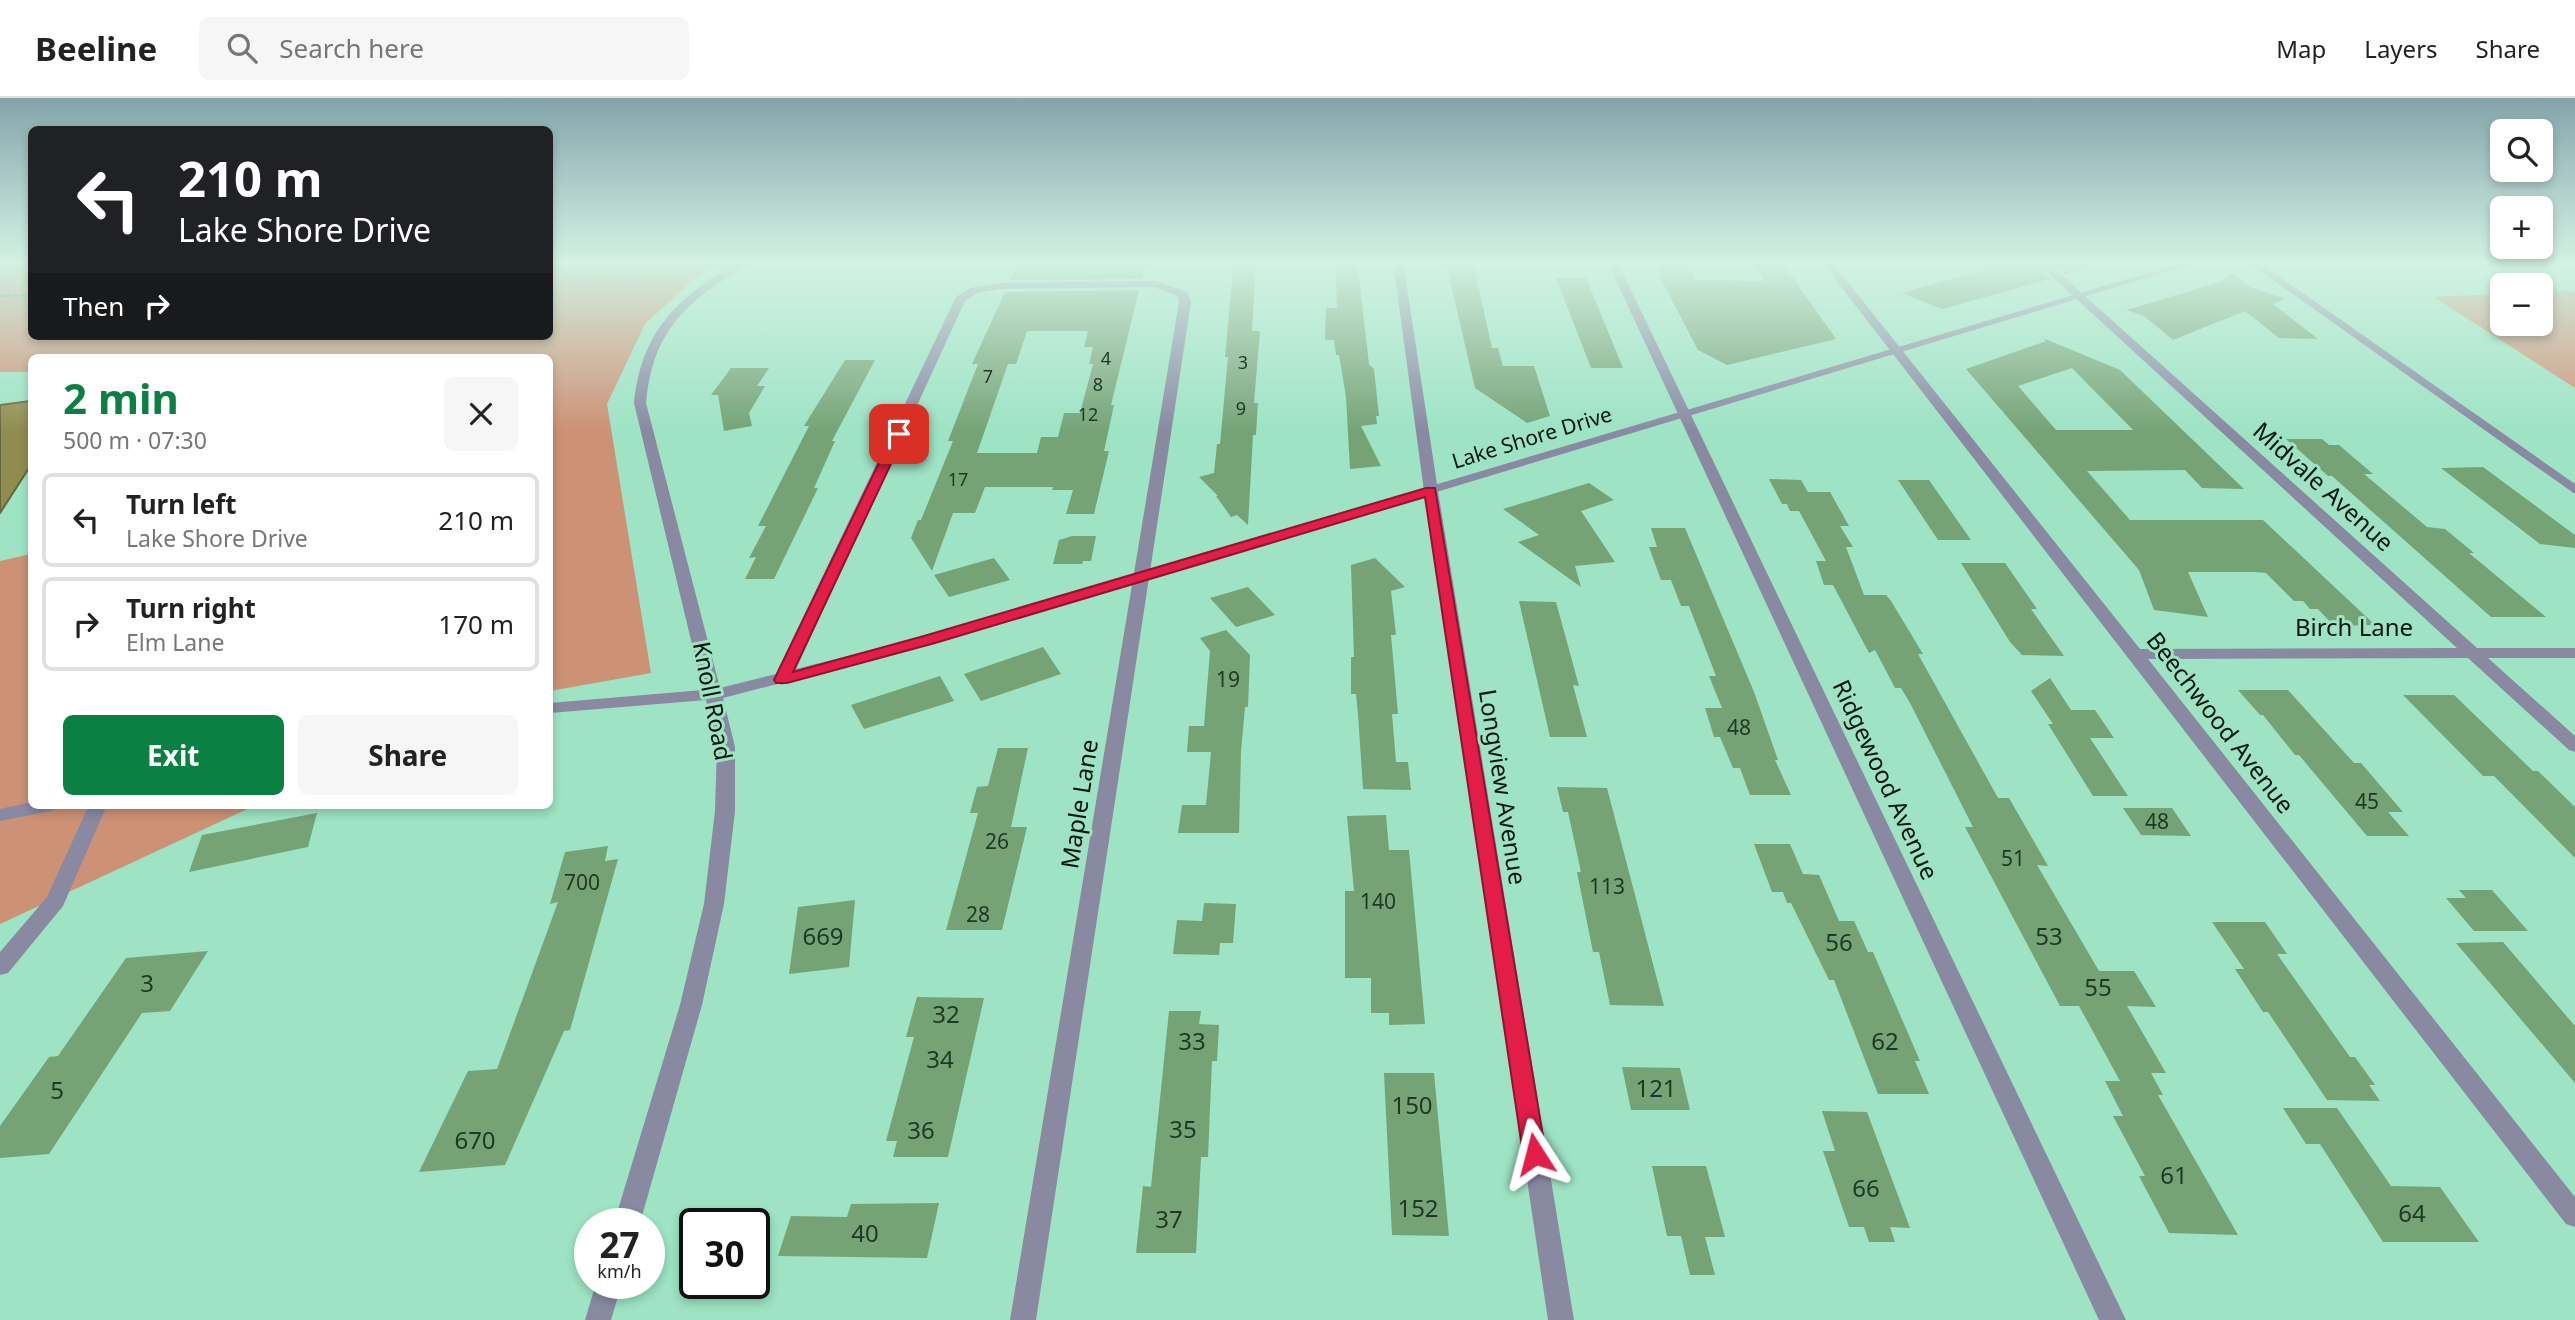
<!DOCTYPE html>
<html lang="en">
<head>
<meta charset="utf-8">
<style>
	:root { --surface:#fff; --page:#f6f6f6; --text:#222; --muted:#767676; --line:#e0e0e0; --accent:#0b8043 }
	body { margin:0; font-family:"Noto Sans",sans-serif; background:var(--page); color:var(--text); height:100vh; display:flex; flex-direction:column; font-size:26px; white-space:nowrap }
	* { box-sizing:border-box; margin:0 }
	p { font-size:23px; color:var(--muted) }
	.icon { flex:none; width:38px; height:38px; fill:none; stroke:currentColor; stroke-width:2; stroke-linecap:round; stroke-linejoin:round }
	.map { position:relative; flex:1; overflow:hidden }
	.details { position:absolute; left:28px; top:256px; width:525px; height:455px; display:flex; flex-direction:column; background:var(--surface); border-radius:10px; box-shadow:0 4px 10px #0003 }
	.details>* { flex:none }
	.hud { position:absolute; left:28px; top:28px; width:525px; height:214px; border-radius:10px; box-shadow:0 4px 10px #0003; background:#202124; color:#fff; overflow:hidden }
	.buttons { position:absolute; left:2490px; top:21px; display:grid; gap:14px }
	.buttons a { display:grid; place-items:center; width:63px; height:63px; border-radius:10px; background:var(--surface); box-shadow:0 4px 10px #0003; font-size:35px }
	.speed { position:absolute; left:574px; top:1110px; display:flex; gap:14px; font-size:35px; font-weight:700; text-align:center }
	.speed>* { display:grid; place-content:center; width:91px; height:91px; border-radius:50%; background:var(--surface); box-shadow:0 4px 10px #0003; line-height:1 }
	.speed small { font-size:18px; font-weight:400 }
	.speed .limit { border:4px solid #111; border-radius:10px; background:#fff; color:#111 }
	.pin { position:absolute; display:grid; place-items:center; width:60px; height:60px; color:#fff; margin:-30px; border-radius:14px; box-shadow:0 4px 10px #0006 }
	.me { position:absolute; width:77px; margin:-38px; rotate:351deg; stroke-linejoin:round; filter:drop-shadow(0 0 5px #0008) }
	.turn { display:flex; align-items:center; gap:24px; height:147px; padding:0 35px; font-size:32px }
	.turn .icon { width:91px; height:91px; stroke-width:2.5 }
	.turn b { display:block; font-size:49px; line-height:60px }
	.then { display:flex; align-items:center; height:66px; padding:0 35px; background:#0003; gap:14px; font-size:26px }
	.round { display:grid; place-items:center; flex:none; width:74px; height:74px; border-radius:10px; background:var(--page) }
	.headline { display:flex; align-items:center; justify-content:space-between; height:119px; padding:0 35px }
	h1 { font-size:42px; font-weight:700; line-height:52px; color:var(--accent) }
	.button { display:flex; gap:14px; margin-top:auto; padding:14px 35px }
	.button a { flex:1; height:80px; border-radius:10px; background:var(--accent); color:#fff; font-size:28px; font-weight:700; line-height:80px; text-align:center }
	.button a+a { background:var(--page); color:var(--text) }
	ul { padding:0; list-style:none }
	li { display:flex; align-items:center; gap:21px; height:94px; margin:0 14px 10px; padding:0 21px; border:4px solid var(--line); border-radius:10px }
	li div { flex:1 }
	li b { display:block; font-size:26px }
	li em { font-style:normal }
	header { display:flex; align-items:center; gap:42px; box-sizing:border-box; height:98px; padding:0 35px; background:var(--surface); border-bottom:2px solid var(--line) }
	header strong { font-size:33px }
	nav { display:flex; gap:38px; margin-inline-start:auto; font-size:24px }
	.search { width:490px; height:63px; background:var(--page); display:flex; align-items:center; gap:18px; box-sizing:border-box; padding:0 24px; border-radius:10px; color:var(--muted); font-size:26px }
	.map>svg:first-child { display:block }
	.green { fill:#c79178 }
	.forest { fill:#cd9176 }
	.water { fill:#908c4f; stroke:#65683b; stroke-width:2 }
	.building { fill:#75a376; fill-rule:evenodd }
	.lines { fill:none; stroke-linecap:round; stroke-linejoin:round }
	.path { stroke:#578772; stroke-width:2.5; stroke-dasharray:4.5 2.5; stroke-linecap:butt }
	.minor { fill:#8989a2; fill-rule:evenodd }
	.tertiary { fill:#8989a2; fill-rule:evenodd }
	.route { fill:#e11d48; stroke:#92132f; stroke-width:2 }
	.labels { text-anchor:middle; stroke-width:6; stroke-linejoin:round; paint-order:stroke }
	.far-number-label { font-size:18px; fill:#1d3826 }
	.far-street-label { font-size:21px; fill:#00150b; stroke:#9de3c4 }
	.number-label { font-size:21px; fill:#1d3826 }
	.street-label { font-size:24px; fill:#00150b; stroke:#9de3c4 }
	.near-number-label { font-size:24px; fill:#1d3826 }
</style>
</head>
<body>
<header>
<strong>Beeline</strong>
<div class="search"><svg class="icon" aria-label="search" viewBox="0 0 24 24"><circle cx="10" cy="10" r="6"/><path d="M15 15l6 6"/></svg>Search here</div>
<nav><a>Map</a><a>Layers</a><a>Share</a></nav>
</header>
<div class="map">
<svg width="2575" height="1222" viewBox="0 0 2575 1222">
	<rect width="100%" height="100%" fill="#9de3c4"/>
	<path class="green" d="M0,163H31V208L0,209Z
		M550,163H673L674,177L550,182Z"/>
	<path class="forest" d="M673,163H725L696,179L645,226L607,306L651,575L550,593V259H32L31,274H0V209L31,208L32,238H550V182L673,177Z
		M2567,193L2575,194V290L2434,199L2502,196V226H2541V194Z
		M31,456L32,707H256L0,826V463Z"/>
	<path class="water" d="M31,303V367L0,415V307Z"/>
	<path class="building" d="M1018,163H1146L1141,181L1010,182Z
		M1234,163H1256L1252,233H1260L1254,305H1258L1256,337H1253L1248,427L1237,417L1231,419L1216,398H1218L1199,379L1214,375L1217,346H1220L1228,259H1225Z
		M1335,163H1357L1369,266L1374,271L1379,318H1376L1377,326L1361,328L1381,368L1350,371L1346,299L1339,257H1336L1334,242H1325L1326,210H1337Z
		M1655,163H1685L1695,182L1765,183L1752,163H1781L1836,241L1727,267L1698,252L1659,177H1662Z
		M2017,163H2033L2050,181L1942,211L1902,195Z
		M2049,163H2087L2088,170L2065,176Z
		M1446,165H1473L1492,250H1498L1503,268H1534L1550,318L1527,325L1475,290Z
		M2230,174L2250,189L2285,201L2273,206L2318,241L2279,240L2245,213L2173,242L2144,218L2127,212L2223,183Z
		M1556,180H1586L1623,270H1591Z
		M1139,192L1111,307H1114L1104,353H1109L1094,416H1066L1073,392H1052L1053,389H985L975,415H953L932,473L911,440L918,422H921L953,343H948L978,266H972L1005,194ZM1027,233H1088L1084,249H1093L1089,266H1093L1080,315H1064L1058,339H1041L1037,355H977L1008,266H1016Z
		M2043,240L2120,272L2244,391L2202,390L2185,372L2087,373L2130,422H2263L2375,527L2334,528L2318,511H2310L2303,503H2294L2266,475L2254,474H2188L2208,519L2154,512L2139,472L1966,271L2046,243ZM2072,270L2133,332H2056L2018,288Z
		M845,262H875L832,343H835L814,390H818L774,481H745L756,459L749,460L766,428H758L809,328H804Z
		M731,270H769L757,288H765L749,315L752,328L724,333L718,297H711Z
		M2286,341H2322L2329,347H2339L2373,376H2364L2427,429L2445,431L2474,455H2469L2546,519H2491L2332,378H2328Z
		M2483,369L2575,437V450L2540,446L2441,370Z
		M1769,381L1801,382L1808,394H1830L1849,428H1840L1853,449H1846L1864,497H1886L1891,503L1923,556H1918L1998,700H2009L2048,768L2037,767L2099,873H2134L2156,909L2127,908L2166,975H2151L2163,997H2158L2238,1137L2169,1135L2139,1078H2145L2113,1018H2123L2105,983H2120L2079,908H2060L1965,729H1973L1910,605L1901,590H1895L1875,552L1869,555L1833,487H1824L1816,463H1826L1799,413H1790L1787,406H1782Z
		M1898,382H1929L1971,442H1938Z
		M1589,385L1614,402L1581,413L1615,464L1575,468L1581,489L1518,444L1539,437L1503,411Z
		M1651,430H1685L1754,594L1778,662H1775L1791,697H1750L1740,670H1733L1720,639H1714L1705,610H1722L1709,578H1716L1689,508H1681L1671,482H1661L1649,449H1657Z
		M1072,438H1096L1091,463H1083L1082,466H1053L1059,442Z
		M994,460L1010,482L949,499L934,477Z
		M1375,460L1405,489L1391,493L1396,537H1391L1398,616H1392L1396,664H1408L1411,692L1363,691L1358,616L1356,596H1351V559H1354L1351,467Z
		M1961,465H2005L2037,511H2031L2064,558L2022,557L2010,544Z
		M1248,489L1275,517L1236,529L1210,500Z
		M1519,503L1556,504L1579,588L1573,587L1587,639H1550Z
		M1226,532L1250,557L1248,609H1245L1241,654L1239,735H1178L1182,707H1206L1211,654H1187L1189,628H1204L1210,553L1200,540Z
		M1043,549L1061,576L981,603L964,576Z
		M940,578L954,603L864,631L851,607Z
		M2050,580L2071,612H2095L2114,640H2090L2128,698H2093L2048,626H2053L2031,593Z
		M2238,592H2288L2354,665H2361L2403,714H2388L2409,738H2367L2299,657H2295L2263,617H2260Z
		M2403,597H2454L2533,673H2538L2575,709V760L2494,678H2483Z
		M998,650H1028L1011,729H1027L1002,832H946L978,715H970L977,689L988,688Z
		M1557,689L1607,690L1664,908L1610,907L1599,854H1593L1577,774H1581L1568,714H1563Z
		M2123,710H2172L2191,738L2141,737Z
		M317,715L308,749L189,774L202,737Z
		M1386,717L1389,752H1409L1425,926L1389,927V915H1371V880H1345V793H1354L1347,718Z
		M1754,746H1790L1803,776L1819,777L1839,823H1854L1868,854H1873L1885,882L1920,963H1915L1929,996H1878L1834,882H1829L1791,805H1787L1783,794H1772Z
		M608,748L605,763L618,761L570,932L564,933L505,1067L419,1074L468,973L497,971L558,804L550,806L565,754Z
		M2459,792H2492L2528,833H2474L2446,800H2466Z
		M855,802L849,869L789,876L798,809Z
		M1204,805L1236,806L1233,845H1220L1219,857L1173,856L1177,822L1202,823Z
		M2212,824H2265L2287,856H2277L2350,959H2355L2375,987H2369L2380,1003L2327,1002L2268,914H2263L2235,871H2244Z
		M2503,844L2575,928V985L2456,845Z
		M208,853L170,913L142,915L49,1056L0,1060V1028L49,959L58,958L126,860Z
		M917,899L984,900L948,1059H893L897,1043H886L914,939H906Z
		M1169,913H1201L1199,926L1219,927L1217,963H1212L1208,1059H1201L1196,1155H1136L1143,1088L1151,1089Z
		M1622,969L1680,970L1690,1012H1631Z
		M1384,975H1434L1449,1138L1392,1137Z
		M2283,1010H2337L2391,1088L2440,1089L2479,1144H2383L2320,1046H2306Z
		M1822,1013L1867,1014L1910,1130L1890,1129L1895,1144H1869L1864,1129H1849L1823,1053H1835Z
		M1652,1068H1706L1725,1139H1705L1715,1177H1690L1681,1138H1667Z
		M939,1105L927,1160L778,1158L791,1118L847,1119L851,1106Z"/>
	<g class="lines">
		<path class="path" d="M0,198L32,197"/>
		<path class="minor" d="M1393,163H1403L1438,393L1574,1222H1548L1424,393Z
			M1607,163H1617L2126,1222H2099Z
			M1821,163H1831L2140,551L2457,550L2035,163H2046L2477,550H2575V560H2488L2575,638V654L2569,652L2468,560L2148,561L2575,1099V1129L2566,1126Z
			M2246,163H2257L2575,386V396Z
			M1155,183L1187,194L1191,204L1036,1222H1010L1179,204L1178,198L1154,189L1000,191L977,195L965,203L791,582L782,587L773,582L956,199L970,190L1000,185Z
			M89,707H107L63,808L8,875L0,877V854L47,799Z"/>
		<path class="tertiary" d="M738,163H750C739,174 723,181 710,191C668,222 651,253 646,305L720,590L923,539L2188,163H2203L935,545L723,600L735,649V713L724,806L702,907L640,1125H614L680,907L704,806L715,713L717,649L706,602L550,615V605L703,592L634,305C642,231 678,200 738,163Z
			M32,704V707H60L58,711L51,713L0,723V711Z
			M596,1185H622L611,1222H585Z"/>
	</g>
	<linearGradient id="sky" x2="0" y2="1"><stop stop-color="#85a4ab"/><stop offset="0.49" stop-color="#d3f2e4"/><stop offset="1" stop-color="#d3f2e4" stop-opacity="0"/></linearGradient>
	<rect width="2575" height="334" fill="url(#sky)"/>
	<path class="route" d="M899,332L905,336L793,574L924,538L1426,390H1435L1546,1056L1542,1063L1535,1066L1527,1063L1523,1056L1425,399L935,545L787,585H776L774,582L893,336Z"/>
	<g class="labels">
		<g class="far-number-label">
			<text x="1106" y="267">4</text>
			<text x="1243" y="271">3</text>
			<text x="988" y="285">7</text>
			<text x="1098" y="293">8</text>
			<text x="1241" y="317">9</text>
			<text x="1088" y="323">12</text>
			<text x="958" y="388">17</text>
		</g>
		<g class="far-street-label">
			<text transform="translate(1532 340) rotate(-17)" y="7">Lake Shore Drive</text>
		</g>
		<g class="number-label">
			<text x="1228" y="589">19</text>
			<text x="1739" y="637">48</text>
			<text x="2367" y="711">45</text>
			<text x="2157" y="731">48</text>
			<text x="997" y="751">26</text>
			<text x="2013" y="768">51</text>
			<text x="582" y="792">700</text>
			<text x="1607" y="796">113</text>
			<text x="1378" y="811">140</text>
			<text x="978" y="824">28</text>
		</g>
		<g class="street-label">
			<text transform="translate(2323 389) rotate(42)" y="8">Midvale Avenue</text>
			<text x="2354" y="538">Birch Lane</text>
			<text transform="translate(712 603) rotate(79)" y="8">Knoll Road</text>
			<text transform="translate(2220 625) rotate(52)" y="8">Beechwood Avenue</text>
			<text transform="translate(1885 682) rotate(65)" y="8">Ridgewood Avenue</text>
			<text transform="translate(1502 689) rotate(81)" y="8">Longview Avenue</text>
			<text transform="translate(1080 706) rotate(-81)" y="8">Maple Lane</text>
		</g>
		<g class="near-number-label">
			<text x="823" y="847">669</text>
			<text x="2049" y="847">53</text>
			<text x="1839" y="853">56</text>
			<text x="147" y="894">3</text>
			<text x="2098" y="898">55</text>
			<text x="946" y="925">32</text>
			<text x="1192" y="952">33</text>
			<text x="1885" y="952">62</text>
			<text x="940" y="970">34</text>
			<text x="1656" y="999">121</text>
			<text x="57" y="1001">5</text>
			<text x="1412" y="1016">150</text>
			<text x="1183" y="1040">35</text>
			<text x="921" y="1041">36</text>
			<text x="475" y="1051">670</text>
			<text x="2174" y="1086">61</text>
			<text x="1866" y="1099">66</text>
			<text x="1418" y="1119">152</text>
			<text x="2412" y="1124">64</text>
			<text x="1169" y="1130">37</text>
			<text x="865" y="1144">40</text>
		</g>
	</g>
</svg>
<div class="buttons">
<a><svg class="icon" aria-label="search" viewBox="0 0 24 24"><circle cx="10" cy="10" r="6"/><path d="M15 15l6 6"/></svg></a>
<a>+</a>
<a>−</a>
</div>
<div class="speed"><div>27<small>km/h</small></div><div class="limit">30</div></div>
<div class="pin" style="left:899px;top:336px;background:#d93025"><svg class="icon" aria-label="arrive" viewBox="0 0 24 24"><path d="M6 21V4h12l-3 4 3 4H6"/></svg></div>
<svg class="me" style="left:1535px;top:1056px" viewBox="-20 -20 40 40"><path d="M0-17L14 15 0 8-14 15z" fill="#e11d48" stroke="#fff" stroke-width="4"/></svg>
<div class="hud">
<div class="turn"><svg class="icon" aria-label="left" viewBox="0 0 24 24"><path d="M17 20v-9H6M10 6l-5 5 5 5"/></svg><div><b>210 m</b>Lake Shore Drive</div></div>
<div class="then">Then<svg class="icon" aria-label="right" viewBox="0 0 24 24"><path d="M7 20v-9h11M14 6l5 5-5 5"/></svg></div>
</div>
<section class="details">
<div class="headline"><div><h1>2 min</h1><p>500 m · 07:30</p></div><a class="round"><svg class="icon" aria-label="close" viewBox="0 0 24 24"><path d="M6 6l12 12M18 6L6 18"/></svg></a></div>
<ul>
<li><svg class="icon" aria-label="left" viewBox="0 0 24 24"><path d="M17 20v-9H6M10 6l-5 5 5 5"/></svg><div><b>Turn left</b><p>Lake Shore Drive</p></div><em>210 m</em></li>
<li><svg class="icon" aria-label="right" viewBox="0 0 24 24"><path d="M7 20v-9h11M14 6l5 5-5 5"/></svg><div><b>Turn right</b><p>Elm Lane</p></div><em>170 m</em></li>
</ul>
<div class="button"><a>Exit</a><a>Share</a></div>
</section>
</div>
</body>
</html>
